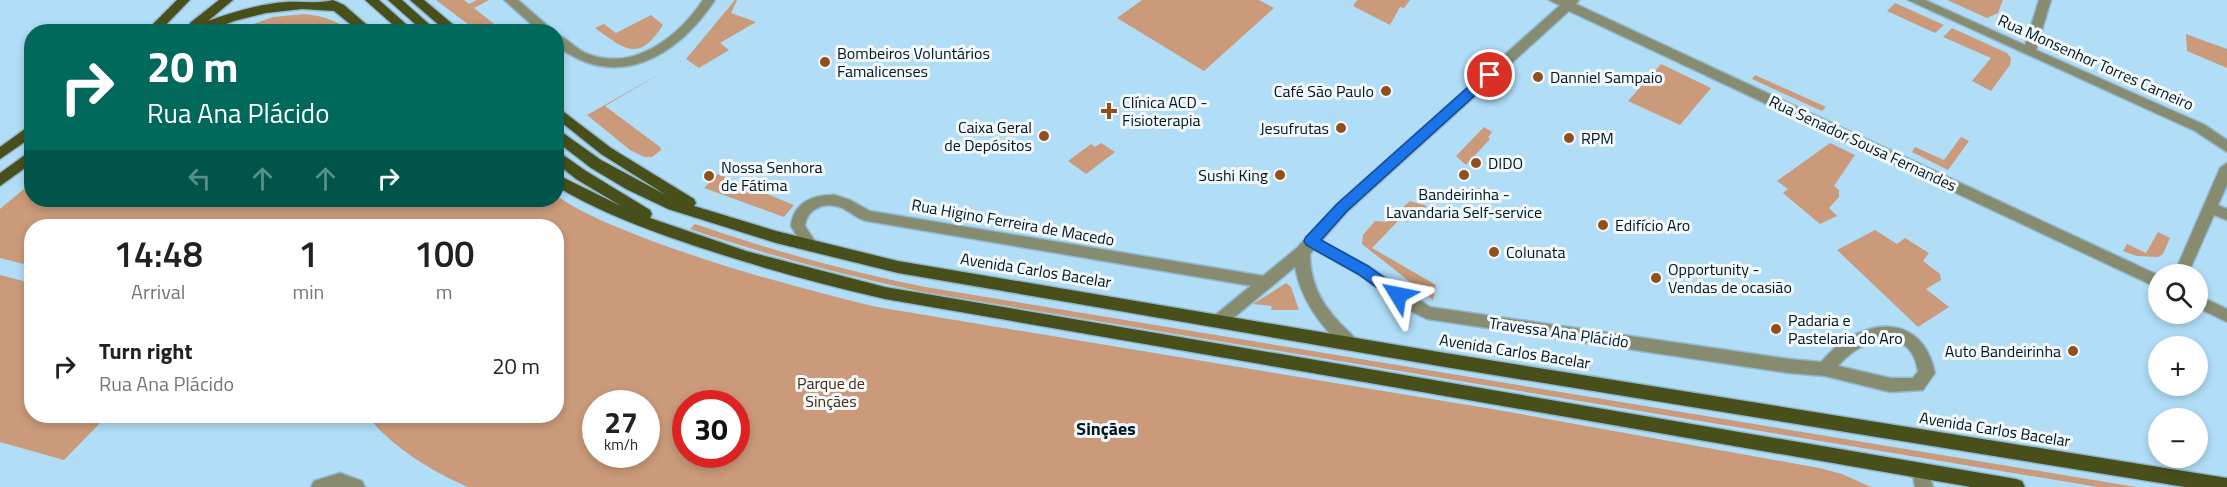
<!DOCTYPE html>
<html lang="en">
<head>
<meta charset="utf-8">
<style>
	:root { --surface:#fff; --page:#f6f6f6; --text:#202124; --muted:#757577 }
	body { margin:0; font-family:"Titillium Web",sans-serif; background:var(--page); color:var(--text); height:100vh; display:flex; flex-direction:column; font-size:22px; white-space:nowrap }
	* { box-sizing:border-box; margin:0 }
	p { font-size:20px; color:var(--muted) }
	.icon { flex:none; width:33px; height:33px; fill:none; stroke:currentColor; stroke-width:2; stroke-linecap:round; stroke-linejoin:round }
	.map { position:relative; flex:1; overflow:hidden }
	.side { position:absolute; left:24px; top:219px; width:540px; height:204px; display:flex; flex-direction:column; background:var(--surface); border-radius:24px; box-shadow:0 3px 9px #0003 }
	.side>* { flex:none }
	.guide { position:absolute; left:24px; top:24px; width:540px; height:183px; border-radius:24px; box-shadow:0 3px 9px #0003; background:#00695c; color:#fff; overflow:hidden }
	.buttons { position:absolute; left:2148px; top:264px; display:grid; gap:12px }
	.buttons a { display:grid; place-items:center; width:60px; height:60px; border-radius:50%; background:var(--surface); box-shadow:0 3px 9px #0003; font-size:30px }
	.speed { position:absolute; left:582px; top:390px; display:flex; gap:12px; font-size:30px; font-weight:700; text-align:center }
	.speed>* { display:grid; place-content:center; width:78px; height:78px; border-radius:50%; background:var(--surface); box-shadow:0 3px 9px #0003; line-height:1 }
	.speed small { font-size:15px; font-weight:400 }
	.speed .limit { border:9px solid #d22; background:#fff; color:#111 }
	.pin { position:absolute; display:grid; place-items:center; width:51px; height:51px; color:#fff; margin:-26px; border:3px solid #fff; border-radius:50%; box-shadow:0 2px 6px #0007 }
	.me { position:absolute; width:66px; margin:-33px; rotate:305deg; stroke-linejoin:round; filter:drop-shadow(0 0 4px #0008) }
	.turn { display:flex; align-items:center; gap:21px; height:126px; padding:0 24px; font-size:27px }
	.turn .icon { width:78px; height:78px; stroke-width:2.5 }
	.turn b { display:block; font-size:42px; line-height:51px }
	.lanes { display:flex; align-items:center; height:57px; padding:0 24px; background:#0003; justify-content:center; gap:30px; direction:ltr }
	.lanes .off { opacity:.35 }
	.eta { display:flex; justify-content:space-evenly; align-items:center; height:102px; text-align:center }
	.eta b { font-size:36px; font-weight:600; line-height:42px }
	ul { padding:0; list-style:none }
	li { display:flex; align-items:center; gap:18px; height:90px; padding:0 24px }
	li div { flex:1 }
	li b { display:block; font-size:22px }
	li em { font-style:normal }
	.map>svg:first-child { display:block }
	.green { fill:#ca9a7a; fill-rule:evenodd }
	.lines { fill:none; stroke-linecap:round; stroke-linejoin:round }
	.minor-casing { stroke:#92b9d0; stroke-width:3 }
	.tertiary-casing { stroke:#92b9d0; stroke-width:3 }
	.primary-casing { stroke:#92b9d0; stroke-width:3 }
	.minor { fill:#878c71; fill-rule:evenodd }
	.tertiary { fill:#878c71; fill-rule:evenodd }
	.primary { fill:#494f1b; fill-rule:evenodd }
	.route { fill:#1a73e8; stroke:#114b97; stroke-width:1.5 }
	.poi-dot { fill:#91501b; stroke:#f2f8fb; stroke-width:2 }
	.labels { text-anchor:middle; stroke-width:6; stroke-linejoin:round; paint-order:stroke }
	.poi-label { font-size:16px; fill:#021621; stroke:#f2f8fb; text-anchor:start }
	.street-label { font-size:16px; fill:#021621; stroke:#f2f8fb }
	.park-label { font-size:16px; fill:#4d2809; stroke:#f2f8fb }
	.neighbourhood-label { font-size:18px; font-weight:bold; fill:#021621; stroke:#f2f8fb }
</style>
</head>
<body>
<div class="map">
<svg width="2227" height="487" viewBox="0 0 2227 487">
	<rect width="100%" height="100%" fill="#b1ddf7"/>
	<path class="green" d="M436,0H464L469,4L477,0H489L474,8L503,31H477Z
		M735,0H737L731,13L756,22L720,43L729,50L699,68L686,59Z
		M1142,0H1259L1274,8L1204,71L1117,18Z
		M1357,0H1410L1404,8L1400,7L1390,25L1353,6Z
		M1947,0H2003L1998,13L1987,18Z
		M1895,3L1944,25L1935,33L1887,11Z
		M305,14C323,16 337,21 351,31H233L273,17Z
		M651,15L663,25C639,62 627,51 595,28L604,24L616,33Z
		M1952,28L2007,53L2011,58L2010,65L1991,91L1972,81L1991,58L1943,37Z
		M2186,34L2227,49V68L2187,51Z
		M1661,64L1711,88L1680,125L1628,101Z
		M665,71L605,106L660,147L661,150L652,157H644L630,150L587,115Z
		M1755,75L1826,107L1822,111L1752,79Z
		M1484,127L1492,132L1488,137L1490,139L1466,165L1456,156Z
		M1961,137L1969,141L1948,170L1912,152L1915,147L1944,160Z
		M1101,143L1115,152L1086,174L1068,161L1091,144L1095,147Z
		M1830,143L1855,155L1834,186L1839,190V197L1829,208L1837,216L1820,224L1783,193L1788,189L1777,181Z
		M718,174L794,205L784,217L704,188Z
		M31,183L32,200H556L557,196C586,216 619,228 652,241C726,268 801,289 877,307L1498,410L1819,468L1842,474L1871,487H468C436,474 387,444 368,416H556V226H32L31,266L0,258V209ZM596,404H646V454H596ZM686,404H736V454H686Z
		M1410,201L1427,206L1413,221L1410,219L1407,222L1400,219L1372,248L1436,285L1433,300L1362,244L1363,235L1375,221L1387,222Z
		M695,224C770,250 846,271 925,287L2136,487H2098L923,292C844,275 766,255 690,229Z
		M1875,230L1897,244L1905,238L1929,253L1923,261L1940,274L1941,280L1926,289L1949,307L1918,327L1837,250Z
		M2158,232L2170,238L2163,254L2158,257L2137,256L2123,251L2127,244L2146,253Z
		M0,275L31,283L32,416H107L64,460L0,442Z
		M1286,283L1291,287L1299,310H1271L1272,306L1253,304Z"/>
	<g class="lines">
		<g class="minor-casing">
			<path id="minor" d="M504,0H518L555,32H540Z
				M703,0H715C678,56 617,93 556,45V34C568,38 576,50 588,54C635,72 679,36 703,0Z
				M1549,0H1566L1573,5L1567,9Z
				M1908,0H1925L2025,45L2039,0H2051L2036,50L2205,125L2227,140V152L2195,131Z
				M2227,163V185L2218,205L2227,209V220L2214,215L2188,274H2174L2220,168Z
				M835,195L850,200L870,211L1264,276L1269,278L1272,282L1269,286L1264,288L867,221C857,219 851,212 842,208C826,201 807,208 805,226L818,246L815,250H805L791,226C793,203 813,194 835,195Z
				M1311,235L1368,266L1430,307L1789,359L1821,362C1829,354 1836,345 1845,340C1886,315 1925,325 1935,373L1923,390L1890,392L1825,376L1789,373L1427,319L1406,309L1358,274L1306,245L1304,241L1306,237ZM1890,339C1908,343 1915,354 1918,371L1913,378H1890L1838,366C1853,349 1868,341 1890,339Z
				M340,473L362,481L365,487H311L314,481Z"/>
		</g>
		<g class="tertiary-casing">
			<path id="tertiary" d="M1566,0H1579L1576,4L2158,275V288L1569,11L1347,212L1310,254C1310,281 1320,302 1339,322C1345,329 1354,335 1358,343L1356,348L1350,349L1344,348C1320,325 1301,300 1295,267L1226,324L1220,326L1214,324L1212,320L1214,316L1297,248L1337,204Z
				M2198,295L2227,309V322L2198,308Z
				M1921,463L1927,466L1933,487H1915L1912,471L1915,466Z"/>
		</g>
		<g class="primary-casing">
			<path id="primary" d="M177,0H190L159,32H145Z
				M219,0H233L208,21C233,12 259,4 286,2C302,1 319,4 333,0L344,5L375,32H360L334,11L302,9L266,13L234,21L206,32H188L190,23Z
				M365,0H379L415,32H401Z
				M388,0H402L438,32H424Z
				M410,0H424L462,32H447Z
				M556,106L611,148L694,199L696,203L694,206L776,231L898,261L1445,353L2227,478V487H2185L1445,367L898,273L776,243L668,209L626,189L591,168L556,141V128L601,160L666,195L601,154L556,118Z
				M32,124V137L0,159V147Z
				M32,150V163L0,186V173Z
				M556,150L586,171L650,210L652,214L650,218L746,251L885,287L2016,479L2022,481L2025,487H1971L885,299C812,282 740,262 669,237C630,223 592,208 556,186V174L621,206L576,179L556,163Z"/>
		</g>
		<use href="#minor" class="minor"/>
		<use href="#tertiary" class="tertiary"/>
		<use href="#primary" class="primary"/>
	</g>
	<path class="route" d="M1490,71L1496,75L1494,78L1347,211L1321,240L1368,266L1403,291L1405,295L1403,299H1393L1358,274L1306,245L1304,241L1306,237L1337,204L1485,72Z"/>
	<g class="poi-dot">
		<circle cx="825" cy="62" r="6"/>
		<circle cx="1538" cy="77" r="6"/>
		<circle cx="1386" cy="91" r="6"/>
		<path d="M1106 102h6v6h6v6h-6v6h-6v-6h-6v-6h6z"/>
		<circle cx="1341" cy="128" r="6"/>
		<circle cx="1044" cy="136" r="6"/>
		<circle cx="1569" cy="138" r="6"/>
		<circle cx="1476" cy="163" r="6"/>
		<circle cx="1280" cy="175" r="6"/>
		<circle cx="1464" cy="175" r="6"/>
		<circle cx="709" cy="176" r="6"/>
		<circle cx="1603" cy="225" r="6"/>
		<circle cx="1494" cy="252" r="6"/>
		<circle cx="1656" cy="278" r="6"/>
		<circle cx="1776" cy="329" r="6"/>
		<circle cx="2073" cy="351" r="6"/>
	</g>
	<g class="labels">
		<g class="poi-label">
			<text x="837" y="59">Bombeiros Voluntários<tspan x="837" dy="18">Famalicenses</tspan></text>
			<text x="1550" y="83">Danniel Sampaio</text>
			<text x="1374" y="97" text-anchor="end">Café São Paulo</text>
			<text x="1122" y="108">Clínica ACD -<tspan x="1122" dy="18">Fisioterapia</tspan></text>
			<text x="1032" y="133" text-anchor="end">Caixa Geral<tspan x="1032" dy="18">de Depósitos</tspan></text>
			<text x="1329" y="134" text-anchor="end">Jesufrutas</text>
			<text x="1581" y="144">RPM</text>
			<text x="1488" y="169">DIDO</text>
			<text x="721" y="173">Nossa Senhora<tspan x="721" dy="18">de Fátima</tspan></text>
			<text x="1268" y="181" text-anchor="end">Sushi King</text>
			<text x="1464" y="200" text-anchor="middle">Bandeirinha -<tspan x="1464" dy="18">Lavandaria Self-service</tspan></text>
			<text x="1615" y="231">Edifício Aro</text>
			<text x="1506" y="258">Colunata</text>
			<text x="1668" y="275">Opportunity -<tspan x="1668" dy="18">Vendas de ocasião</tspan></text>
			<text x="1788" y="326">Padaria e<tspan x="1788" dy="18">Pastelaria do Aro</tspan></text>
			<text x="2061" y="357" text-anchor="end">Auto Bandeirinha</text>
		</g>
		<g class="street-label">
			<text transform="translate(2096 62) rotate(24)" y="6">Rua Monsenhor Torres Carneiro</text>
			<text transform="translate(1863 143) rotate(25)" y="6">Rua Senador Sousa Fernandes</text>
			<text transform="translate(1013 222) rotate(10)" y="6">Rua Higino Ferreira de Macedo</text>
			<text transform="translate(1036 270) rotate(9)" y="6">Avenida Carlos Bacelar</text>
			<text transform="translate(1559 332) rotate(8)" y="6">Travessa Ana Plácido</text>
			<text transform="translate(1515 351) rotate(9)" y="6">Avenida Carlos Bacelar</text>
			<text transform="translate(1995 429) rotate(9)" y="6">Avenida Carlos Bacelar</text>
		</g>
		<g class="park-label">
			<text x="831" y="389">Parque de<tspan x="831" dy="18">Sinçães</tspan></text>
		</g>
		<g class="neighbourhood-label">
			<text x="1106" y="435">Sinçães</text>
		</g>
	</g>
</svg>
<div class="buttons">
<a><svg class="icon" aria-label="search" viewBox="0 0 24 24"><circle cx="10" cy="10" r="6"/><path d="M15 15l6 6"/></svg></a>
<a>+</a>
<a>−</a>
</div>
<div class="speed"><div>27<small>km/h</small></div><div class="limit">30</div></div>
<div class="pin" style="left:1490px;top:75px;background:#d93025"><svg class="icon" aria-label="arrive" viewBox="0 0 24 24"><path d="M6 21V4h12l-3 4 3 4H6"/></svg></div>
<svg class="me" style="left:1398px;top:295px" viewBox="-20 -20 40 40"><path d="M0-17L14 15 0 8-14 15z" fill="#1a73e8" stroke="#fff" stroke-width="4"/></svg>
<div class="guide">
<div class="turn"><svg class="icon" aria-label="right" viewBox="0 0 24 24"><path d="M7 20v-9h11M14 6l5 5-5 5"/></svg><div><b>20 m</b>Rua Ana Plácido</div></div>
<div class="lanes"><svg class="icon off" aria-label="left" viewBox="0 0 24 24"><path d="M17 20v-9H6M10 6l-5 5 5 5"/></svg><svg class="icon off" aria-label="ahead" viewBox="0 0 24 24"><path d="M12 20V5M6 11l6-6 6 6"/></svg><svg class="icon off" aria-label="ahead" viewBox="0 0 24 24"><path d="M12 20V5M6 11l6-6 6 6"/></svg><svg class="icon" aria-label="right" viewBox="0 0 24 24"><path d="M7 20v-9h11M14 6l5 5-5 5"/></svg></div>
</div>
<section class="side">
<div class="eta">
<div><b>14:48</b><p>Arrival</p></div>
<div><b>1</b><p>min</p></div>
<div><b>100</b><p>m</p></div>
</div>
<ul>
<li><svg class="icon" aria-label="right" viewBox="0 0 24 24"><path d="M7 20v-9h11M14 6l5 5-5 5"/></svg><div><b>Turn right</b><p>Rua Ana Plácido</p></div><em>20 m</em></li>
</ul>
</section>
</div>
</body>
</html>
